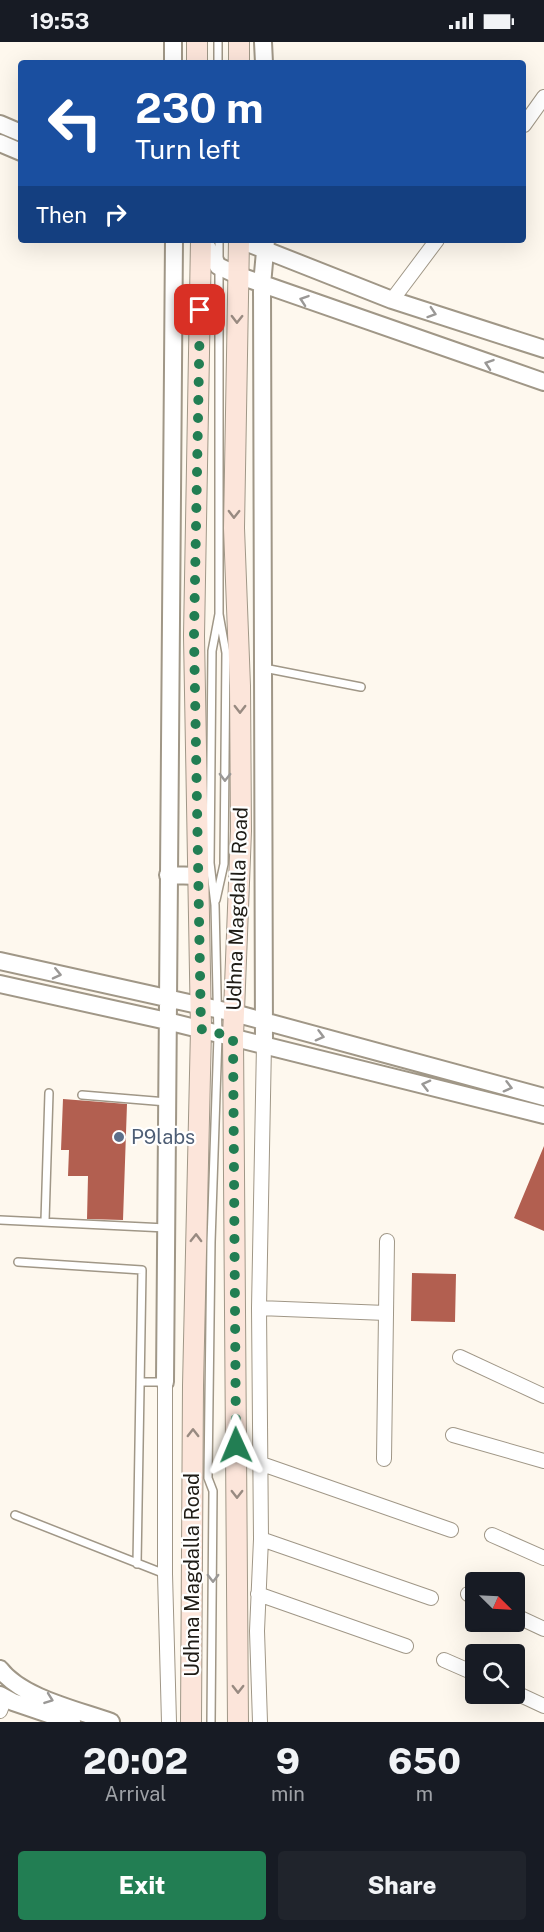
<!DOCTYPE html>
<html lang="en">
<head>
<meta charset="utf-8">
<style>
	:root { --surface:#171b24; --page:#20242c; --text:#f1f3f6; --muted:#9ea1a6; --accent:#227e53 }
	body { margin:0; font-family:"Public Sans",sans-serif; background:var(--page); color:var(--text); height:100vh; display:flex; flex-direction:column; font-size:22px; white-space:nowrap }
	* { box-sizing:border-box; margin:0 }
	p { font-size:20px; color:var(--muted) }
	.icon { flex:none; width:33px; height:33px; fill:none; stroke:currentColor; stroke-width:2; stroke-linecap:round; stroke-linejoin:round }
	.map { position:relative; height:1680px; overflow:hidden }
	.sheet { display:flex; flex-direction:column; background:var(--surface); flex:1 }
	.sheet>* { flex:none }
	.hud { position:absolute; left:18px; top:18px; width:508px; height:183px; border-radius:6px; box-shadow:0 6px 24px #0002; background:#1a4fa0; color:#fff; overflow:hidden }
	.needle { width:39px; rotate:114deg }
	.buttons { position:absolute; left:465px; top:1530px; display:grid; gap:12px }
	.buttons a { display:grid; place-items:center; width:60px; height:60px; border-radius:6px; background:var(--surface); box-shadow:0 6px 24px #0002; font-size:30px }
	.pin { position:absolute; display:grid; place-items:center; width:51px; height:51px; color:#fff; margin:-26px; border-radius:12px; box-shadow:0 3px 9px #0006 }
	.me { position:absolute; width:66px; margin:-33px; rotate:359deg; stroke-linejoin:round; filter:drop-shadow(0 0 4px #0008) }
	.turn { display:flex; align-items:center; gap:21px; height:126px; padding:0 18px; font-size:27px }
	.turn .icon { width:78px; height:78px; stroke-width:2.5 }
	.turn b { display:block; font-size:42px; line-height:51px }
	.then { display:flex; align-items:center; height:57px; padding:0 18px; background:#0003; gap:12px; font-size:22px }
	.eta { display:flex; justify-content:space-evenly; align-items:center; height:102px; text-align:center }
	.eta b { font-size:36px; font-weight:800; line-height:42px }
	.button { display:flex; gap:12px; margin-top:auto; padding:12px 18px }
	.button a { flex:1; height:69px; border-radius:6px; background:var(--accent); color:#fff; font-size:24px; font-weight:800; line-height:69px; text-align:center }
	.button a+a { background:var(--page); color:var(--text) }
	.status { display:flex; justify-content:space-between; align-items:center; height:42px; padding:0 30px; background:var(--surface); direction:ltr }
	.status svg { height:16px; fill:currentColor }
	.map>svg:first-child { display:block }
	.building { fill:#b25f50 }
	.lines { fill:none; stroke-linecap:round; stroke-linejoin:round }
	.service-casing { stroke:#a09787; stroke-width:10 }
	.minor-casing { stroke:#a09787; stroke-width:16 }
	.tertiary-casing { stroke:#a09787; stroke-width:20 }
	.secondary-casing { stroke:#a09787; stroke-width:22 }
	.service { stroke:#fff; stroke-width:7 }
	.minor { stroke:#fff; stroke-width:14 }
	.tertiary { stroke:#fff; stroke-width:16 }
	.secondary { stroke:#fce5da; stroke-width:20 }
	.oneway { stroke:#9a9896 }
	.oneway2 { stroke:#988a81 }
	.route { stroke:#227e53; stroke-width:10; stroke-dasharray:0 18 }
	.service-dot { fill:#5c6f8a; stroke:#fff; stroke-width:2 }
	.labels { text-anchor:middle; stroke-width:4.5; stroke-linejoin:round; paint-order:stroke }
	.street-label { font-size:20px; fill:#1e1b15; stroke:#fff }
	.service-label { font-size:20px; fill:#4e5e75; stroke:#fff; text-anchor:start }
</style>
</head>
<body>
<div class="status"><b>19:53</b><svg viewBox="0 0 49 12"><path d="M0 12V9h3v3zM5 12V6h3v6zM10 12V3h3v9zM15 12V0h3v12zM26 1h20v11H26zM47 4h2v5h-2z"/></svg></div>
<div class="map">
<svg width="544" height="1680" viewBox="0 0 544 1680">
	<rect width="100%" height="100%" fill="#fef8ee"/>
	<path class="building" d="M63,1057L127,1062L123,1178L87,1177L88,1134H68L69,1108H61Z
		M544,1104V1189L514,1176Z
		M412,1231L456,1232L455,1280L411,1279Z"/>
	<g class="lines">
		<g class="service-casing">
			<path id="service" d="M218,0V21
				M264,626L361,645
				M216,858L224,822L226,611L219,572V198
				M82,1053L167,1060
				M0,1178L166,1186
				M45,1179L49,1051
				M18,1220L142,1228L137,1522
				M141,1340H165
				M15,1473L165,1532
				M211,1680L213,1449L208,1436L211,1200L218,994L215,863L210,821L212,609L219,572"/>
		</g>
		<g class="minor-casing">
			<path id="minor" d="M524,83L544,55
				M392,258L437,198
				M259,1266L386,1271
				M460,1315L544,1354
				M165,1340V1532L169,1680
				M453,1393L544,1419
				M384,1417L387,1199
				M259,1421L451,1488
				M492,1493L544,1516
				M261,1497L431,1556
				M258,1552L406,1604
				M468,1552L476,1556
				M514,1573L544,1587
				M444,1618L476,1632
				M514,1650L544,1664
				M0,1669L5,1656
				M260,1680L257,1589L261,1497L259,1266L264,1002"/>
		</g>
		<g class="tertiary-casing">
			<path id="tertiary" d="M173,0V21
				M263,0L264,21
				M0,82L21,91
				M0,101L21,110
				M203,198L218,224L237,233L544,340
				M240,198L392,258L544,307
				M168,833L199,834
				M0,919L234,971L544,1055
				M0,942L167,979L544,1073
				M264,1002L262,243L266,198
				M165,1340L174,198
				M0,1627C22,1656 78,1668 111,1680
				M0,1653L13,1660L72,1680"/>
		</g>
		<g class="secondary-casing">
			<path id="secondary" d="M197,0V21
				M239,0V21
				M191,1680L193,1344L201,987L194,594L201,198
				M238,1680L233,995L241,789L240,644L234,486L239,198"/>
		</g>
		<use href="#service" class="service"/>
		<use href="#minor" class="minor"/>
		<use href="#tertiary" class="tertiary"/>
		<use href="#secondary" class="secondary"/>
	</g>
	<defs><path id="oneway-chevron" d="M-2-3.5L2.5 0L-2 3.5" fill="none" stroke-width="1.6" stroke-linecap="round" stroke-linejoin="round" transform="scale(1.5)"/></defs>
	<g class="oneway">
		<use href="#oneway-chevron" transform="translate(304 258) rotate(-161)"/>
		<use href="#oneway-chevron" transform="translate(432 271) rotate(18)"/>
		<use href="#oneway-chevron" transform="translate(489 322) rotate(-161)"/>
		<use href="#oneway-chevron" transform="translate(225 735) rotate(91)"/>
		<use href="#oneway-chevron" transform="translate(57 932) rotate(13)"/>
		<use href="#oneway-chevron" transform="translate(320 994) rotate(15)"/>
		<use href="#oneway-chevron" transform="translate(426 1043) rotate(-166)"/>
		<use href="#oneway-chevron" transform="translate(508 1045) rotate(15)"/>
		<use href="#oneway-chevron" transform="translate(213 1536) rotate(90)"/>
		<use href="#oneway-chevron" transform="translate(49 1657) rotate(20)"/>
	</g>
	<g class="oneway2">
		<use href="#oneway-chevron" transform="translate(237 277) rotate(91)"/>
		<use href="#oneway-chevron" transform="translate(234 472) rotate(91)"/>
		<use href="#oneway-chevron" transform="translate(240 667) rotate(90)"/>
		<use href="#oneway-chevron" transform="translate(196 1196) rotate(-89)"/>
		<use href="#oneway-chevron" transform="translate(193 1391) rotate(-90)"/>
		<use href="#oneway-chevron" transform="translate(237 1452) rotate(90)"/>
		<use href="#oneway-chevron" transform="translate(238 1647) rotate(90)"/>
	</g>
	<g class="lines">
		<path class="route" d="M200,268L194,594L201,987L233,995L236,1403"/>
	</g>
	<circle class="service-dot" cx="119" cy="1095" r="6"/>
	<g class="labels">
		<g class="street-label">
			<text transform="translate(237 867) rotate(-88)" y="7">Udhna Magdalla Road</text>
			<text transform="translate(192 1533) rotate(-90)" y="7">Udhna Magdalla Road</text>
		</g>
		<g class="service-label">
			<text x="131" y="1102">P9labs</text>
		</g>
	</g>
</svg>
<div class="buttons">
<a><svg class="needle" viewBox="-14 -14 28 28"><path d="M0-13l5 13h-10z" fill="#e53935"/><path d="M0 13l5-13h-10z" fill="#9ea1a6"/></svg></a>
<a><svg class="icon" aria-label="search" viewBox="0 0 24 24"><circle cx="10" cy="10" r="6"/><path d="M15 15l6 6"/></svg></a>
</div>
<div class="pin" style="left:200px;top:268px;background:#d93025"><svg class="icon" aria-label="arrive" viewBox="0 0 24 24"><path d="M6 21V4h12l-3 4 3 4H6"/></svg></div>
<svg class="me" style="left:236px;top:1403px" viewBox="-20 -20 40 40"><path d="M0-17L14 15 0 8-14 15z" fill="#227e53" stroke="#fff" stroke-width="4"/></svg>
<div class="hud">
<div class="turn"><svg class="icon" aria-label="left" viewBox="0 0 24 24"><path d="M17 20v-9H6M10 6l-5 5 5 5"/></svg><div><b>230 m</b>Turn left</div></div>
<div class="then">Then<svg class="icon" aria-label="right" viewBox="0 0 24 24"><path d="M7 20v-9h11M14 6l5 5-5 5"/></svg></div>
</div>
</div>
<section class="sheet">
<div class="eta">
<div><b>20:02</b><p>Arrival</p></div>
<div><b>9</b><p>min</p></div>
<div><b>650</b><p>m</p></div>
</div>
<div class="button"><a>Exit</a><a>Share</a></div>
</section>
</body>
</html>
